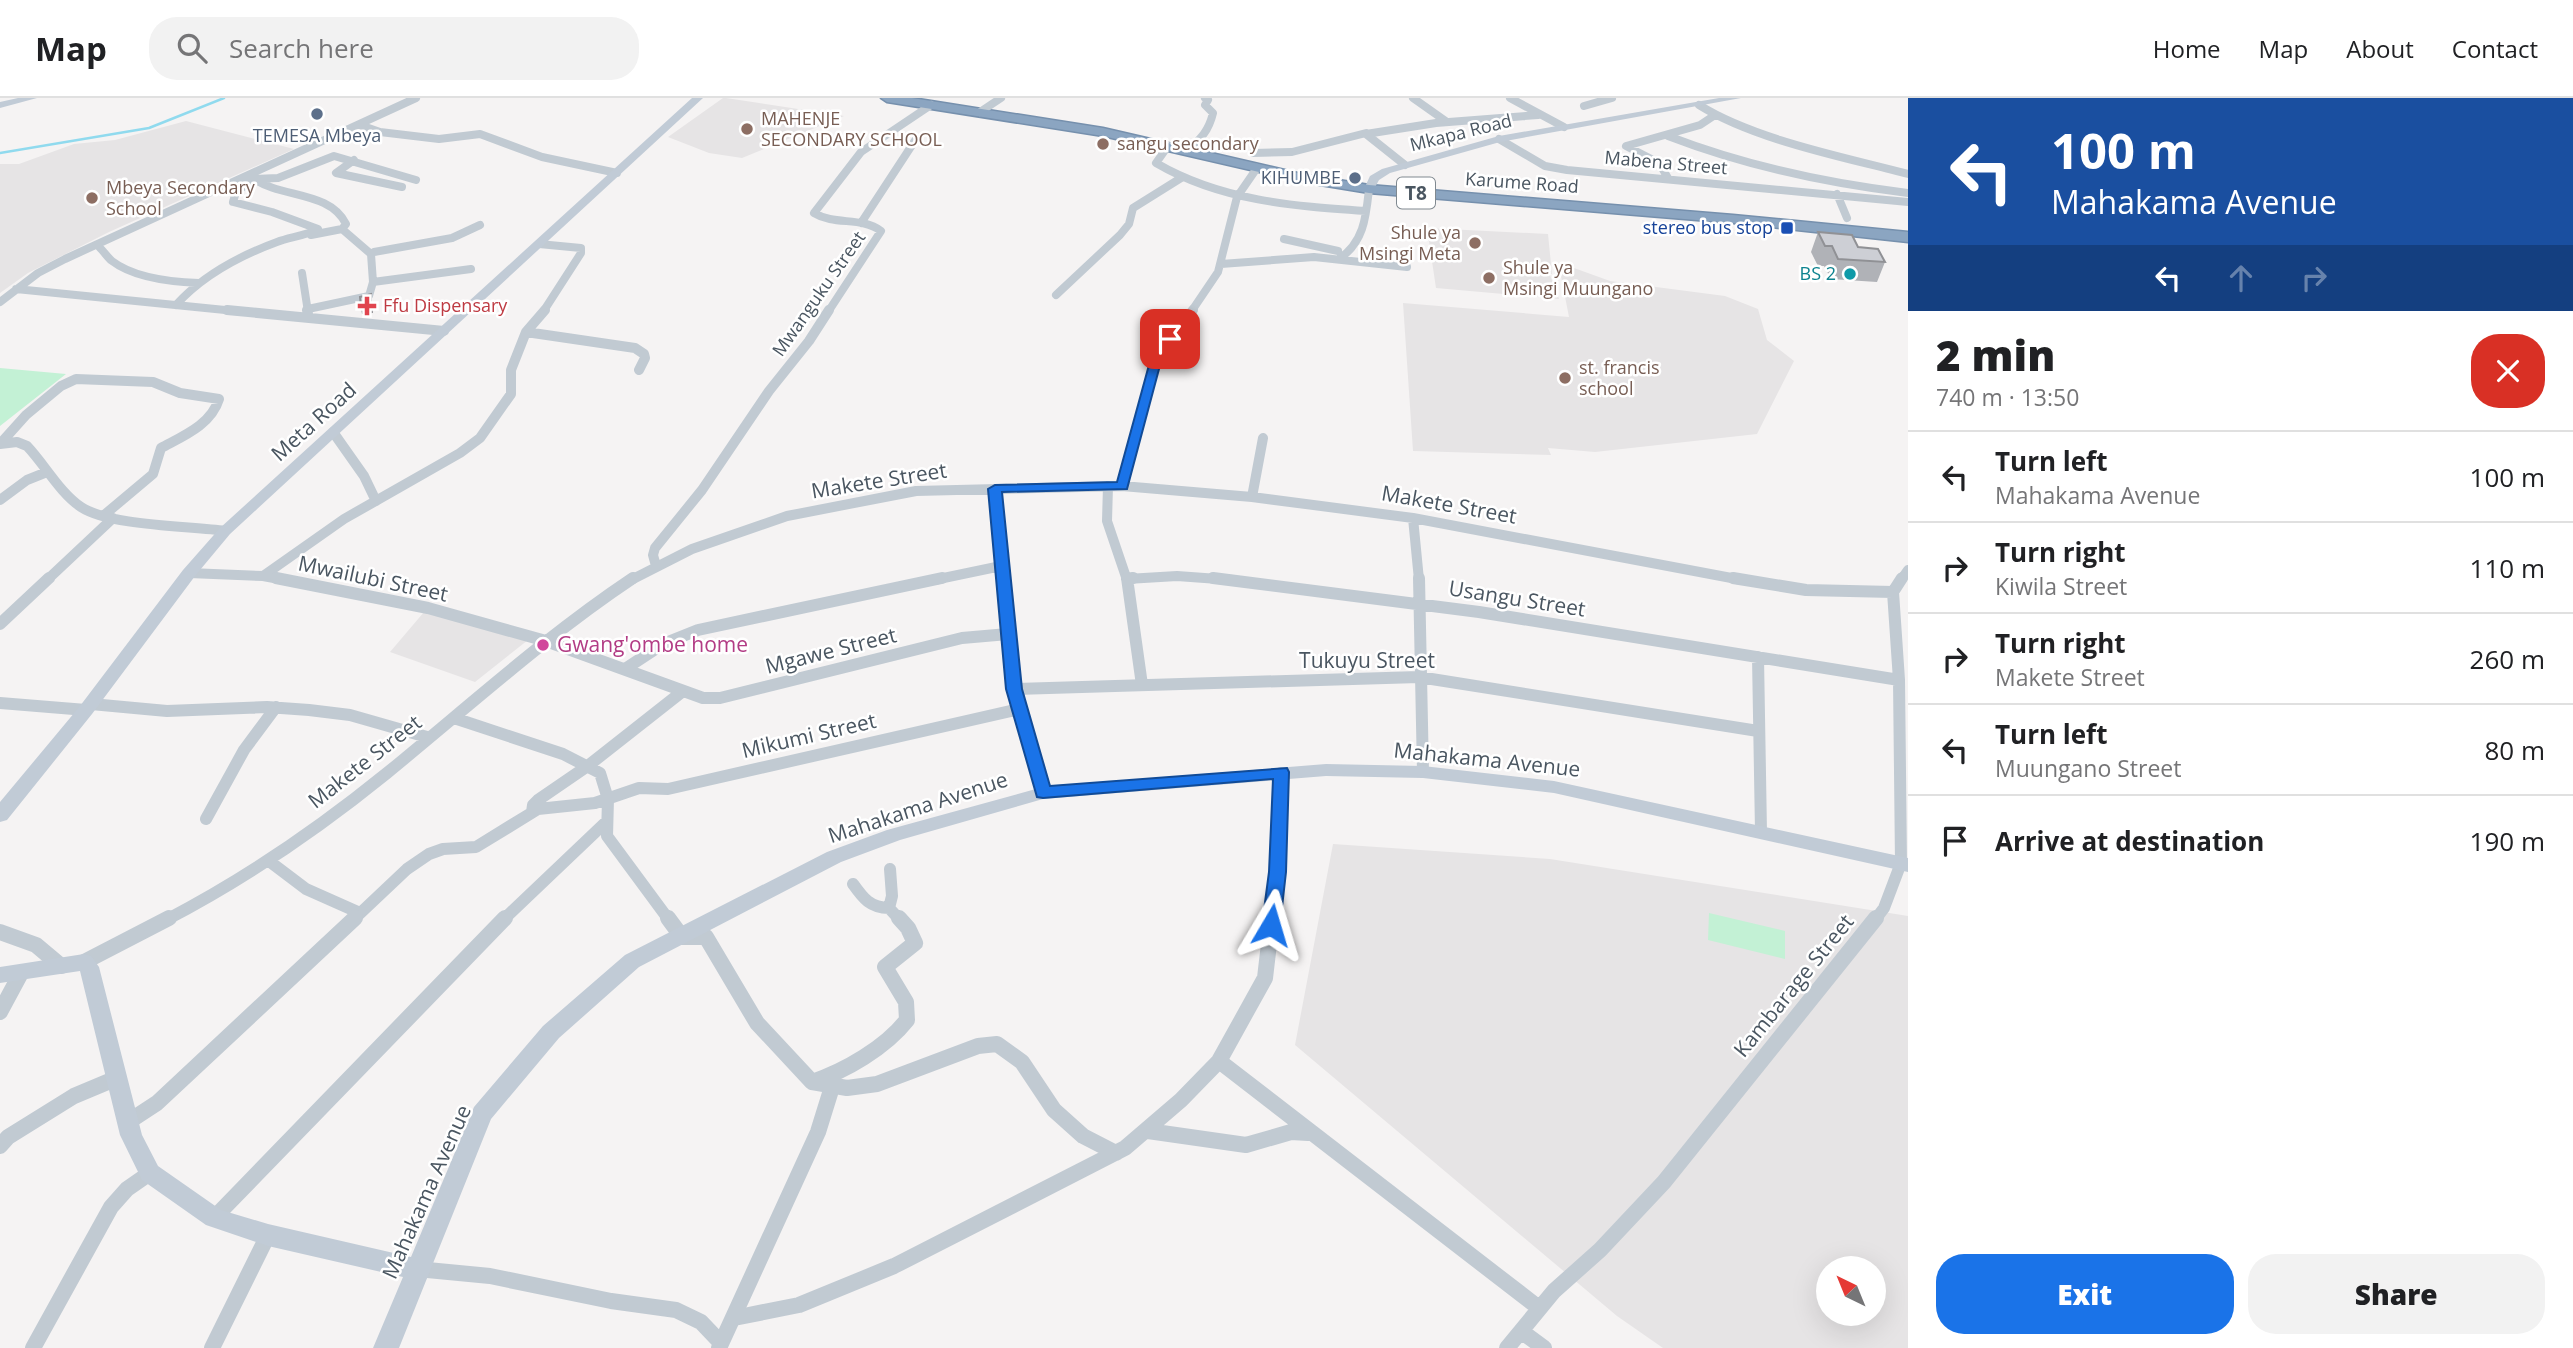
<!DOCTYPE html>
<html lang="en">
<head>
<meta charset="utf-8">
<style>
	:root { --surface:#fff; --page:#f2f2f2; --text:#202124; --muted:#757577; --line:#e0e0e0; --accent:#1a73e8 }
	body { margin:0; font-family:"Open Sans",sans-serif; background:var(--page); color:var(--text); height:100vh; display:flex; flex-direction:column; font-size:26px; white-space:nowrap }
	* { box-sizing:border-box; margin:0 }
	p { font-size:23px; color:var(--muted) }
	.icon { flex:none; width:38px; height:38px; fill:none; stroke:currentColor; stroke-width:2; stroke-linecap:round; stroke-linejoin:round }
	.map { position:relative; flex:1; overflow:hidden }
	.details { display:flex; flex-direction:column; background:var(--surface); width:665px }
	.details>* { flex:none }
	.guide { background:#1a4fa0; color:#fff; overflow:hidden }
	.needle { width:46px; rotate:317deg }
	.controls { position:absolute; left:1816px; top:1158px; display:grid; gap:14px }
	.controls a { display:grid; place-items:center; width:70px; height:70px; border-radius:50%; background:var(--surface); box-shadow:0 7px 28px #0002; font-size:35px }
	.pin { position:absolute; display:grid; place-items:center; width:60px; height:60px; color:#fff; margin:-30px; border-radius:14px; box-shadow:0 4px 10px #0006 }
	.me { position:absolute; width:77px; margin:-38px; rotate:7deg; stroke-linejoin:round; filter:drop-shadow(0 0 5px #0008) }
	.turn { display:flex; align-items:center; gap:24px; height:147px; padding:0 28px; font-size:32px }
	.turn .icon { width:91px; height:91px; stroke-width:2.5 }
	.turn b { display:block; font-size:49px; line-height:60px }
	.lanes { display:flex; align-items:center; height:66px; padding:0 28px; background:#0003; justify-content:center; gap:35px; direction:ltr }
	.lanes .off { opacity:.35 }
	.round { display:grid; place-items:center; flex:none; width:74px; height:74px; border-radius:28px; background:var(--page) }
	.summary { display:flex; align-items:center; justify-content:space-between; height:119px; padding:0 28px }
	h1 { font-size:42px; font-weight:800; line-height:52px }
	.button { display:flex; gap:14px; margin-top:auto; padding:14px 28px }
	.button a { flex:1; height:80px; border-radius:28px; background:var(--accent); color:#fff; font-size:28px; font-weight:800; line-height:80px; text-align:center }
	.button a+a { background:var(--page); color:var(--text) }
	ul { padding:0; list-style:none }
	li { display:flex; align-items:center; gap:21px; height:91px; padding:0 28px; border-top:2px solid var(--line) }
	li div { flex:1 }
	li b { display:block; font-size:26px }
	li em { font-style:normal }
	header { display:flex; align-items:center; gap:42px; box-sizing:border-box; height:98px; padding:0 35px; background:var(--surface); border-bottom:2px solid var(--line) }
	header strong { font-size:33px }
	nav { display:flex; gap:38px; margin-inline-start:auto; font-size:24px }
	.search { width:490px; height:63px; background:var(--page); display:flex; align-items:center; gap:18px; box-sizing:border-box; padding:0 24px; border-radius:28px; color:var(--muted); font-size:26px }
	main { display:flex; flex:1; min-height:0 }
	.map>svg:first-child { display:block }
	.education { fill:#e6e4e5; fill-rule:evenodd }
	.green { fill:#c3f1d5 }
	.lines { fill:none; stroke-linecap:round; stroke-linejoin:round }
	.stream { stroke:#90daee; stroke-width:2.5 }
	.highway-casing { stroke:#7690ad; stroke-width:3 }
	.street-far3 { stroke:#c1cad2; stroke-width:8 }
	.street-far2 { stroke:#c1cad2; stroke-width:10 }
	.street-far1 { stroke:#c1cad2; stroke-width:12 }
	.street { stroke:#c1cad2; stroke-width:16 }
	.secondary { fill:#c1cbd6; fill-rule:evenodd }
	.highway { fill:#8ba5c1; fill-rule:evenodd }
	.wall { fill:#b0b2b7 }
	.shaded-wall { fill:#909195 }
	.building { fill:#cdcfd5; stroke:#909195; stroke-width:2 }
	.route { fill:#1a73e8; stroke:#114b97; stroke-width:2 }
	.service-dot { fill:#5c6f8a; stroke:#fff; stroke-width:2.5 }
	.education-dot { fill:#8d6e63; stroke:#fff; stroke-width:2.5 }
	.transit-dot { fill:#1a4fb4; stroke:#fff; stroke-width:2.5 }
	.culture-dot { fill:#0f9aa8; stroke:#fff; stroke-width:2.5 }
	.health-dot { fill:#e0444e; stroke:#fff; stroke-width:2.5 }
	.hotel-dot { fill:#d1479c; stroke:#fff; stroke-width:2.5 }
	.labels { text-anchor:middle; stroke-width:5; stroke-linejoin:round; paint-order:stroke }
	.far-education-label { font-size:18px; fill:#785e54; stroke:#fff; text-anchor:start }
	.far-street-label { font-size:18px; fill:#4a5661; stroke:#fff }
	.far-service-label { font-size:18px; fill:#4e5e75; stroke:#fff }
	.far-transit-label { font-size:18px; fill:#164399; stroke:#fff; text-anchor:end }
	.far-culture-label { font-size:18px; fill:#0d838f; stroke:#fff; text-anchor:end }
	.far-health-label { font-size:18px; fill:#be3a42; stroke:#fff; text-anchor:start }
	.shield { fill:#fff; stroke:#808990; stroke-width:2 }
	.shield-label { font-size:19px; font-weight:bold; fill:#4a5661 }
	.street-label { font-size:21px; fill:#4a5661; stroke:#fff }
	.hotel-label { font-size:21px; fill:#b23c85; stroke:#fff; text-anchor:start }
</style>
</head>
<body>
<header>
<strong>Map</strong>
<div class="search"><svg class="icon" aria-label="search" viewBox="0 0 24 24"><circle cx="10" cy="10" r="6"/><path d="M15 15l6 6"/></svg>Search here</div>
<nav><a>Home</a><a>Map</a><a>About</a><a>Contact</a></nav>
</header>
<main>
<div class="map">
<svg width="1908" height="1250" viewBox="0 0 1908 1250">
	<rect width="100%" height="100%" fill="#f5f3f3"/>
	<path class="education" d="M723,0H726L844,18L742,60L709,55L668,39Z
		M186,23L294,51L109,134L28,175L0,195V66H19L74,46L115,42Z
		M1427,130L1548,136L1552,176L1536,175L1550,177L1559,201L1436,190Z
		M1559,168L1574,170L1610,183L1725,198L1758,211L1767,242L1794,263L1757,336L1595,354L1548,350L1551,357L1413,353L1403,205L1569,219Z
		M424,514L528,542L475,584L390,554Z
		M1333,746L1550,761L1908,818V1250H1663L1617,1218L1295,947ZM1829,1171H1874V1216H1829Z"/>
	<path class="green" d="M0,270L66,276L0,328Z
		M1709,815L1785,833V861L1708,842Z"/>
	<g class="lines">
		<path class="stream" d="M0,55L149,30L224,0"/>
		<g class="highway-casing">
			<path id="highway" d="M881,0H912L1103,30L1302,76L1369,87L1733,117L1908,134V144L1733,125L1369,95L1302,84L1103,38L887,4Z"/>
		</g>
		<path class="street-far3" d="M1413,0L1447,24
			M1510,0L1564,29
			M1699,7C1755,42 1844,59 1908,76
			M1584,8L1612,0
			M980,14L1001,0
			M360,27L380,34L439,41L480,36L542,59L617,75
			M1366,36L1436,25L1538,17
			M1366,36L1405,67
			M1668,38C1746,68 1825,85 1908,95
			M1499,41L1545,68L1567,72L1908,104
			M1168,48L1156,65C1221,103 1293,108 1366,113
			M1186,52C1201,42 1209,32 1213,15L1205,7L1208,2L1205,0
			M1253,55L1292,54L1366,35
			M354,62L336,75L402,89
			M1668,80L1659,65L1626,48L1700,27L1715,17
			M254,81L278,80L334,58L416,82
			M254,81C282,100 330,93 346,126L342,131L311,137
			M1837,96L1847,120
			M861,125L916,41
			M342,131L371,156
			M1284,141L1338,153
			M539,146L581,150V155L543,214
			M97,147C103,152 107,159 112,163C134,180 173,184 199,185
			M1339,161C1364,144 1366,119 1369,91
			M1221,166L1314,159L1407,169
			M302,175L308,214
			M373,184L471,171
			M16,191L245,214
			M1056,197L1120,137L1129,126L1133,110L1181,80
			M0,204L38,175L65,161L416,0
			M176,207C203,177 239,158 277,144C290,139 305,138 318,131L272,114L233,104L236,94L253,82
			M308,211L369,198L373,184L371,156L374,154L452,140L480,127
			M828,214L881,133C861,118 835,128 814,115L861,54L931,7
			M1191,214L1218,174L1237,99L1257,70"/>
		<path class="street-far2" d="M227,212L444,233
			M307,212L308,216
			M526,234L635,250L644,256L645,260L639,272
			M333,334L364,378L376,403
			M0,346L26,317L61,288L76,281L153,284L180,295L219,301C211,327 183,338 161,350L153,376L103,418
			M0,346L17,344L27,348C45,367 60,395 81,409C110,428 189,428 225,433
			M1108,388L1107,423L1127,482
			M1122,388L1158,256L1193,212
			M994,391L1003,482
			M1252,399L1263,340
			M0,402L27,382L47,374
			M1413,420L1419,482
			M656,468L653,457L655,450L702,392L769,293L809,243L829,212
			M189,475L263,478L285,482
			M263,478L344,421L460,355L480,340L511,296V272L526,234L545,212
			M1127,481L1177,478L1232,482
			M47,482L113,420
			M631,482L692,451L787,418L916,393L1122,388L1252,399L1413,420L1742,482
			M934,482L1001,468
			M1901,482L1908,472"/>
		<path class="street-far1" d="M276,480L428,510L546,543L703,600H720L962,540L1008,536
			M1003,480L1014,591L1043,695
			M1127,480L1142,587
			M1213,480L1479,514L1899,582
			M1419,480L1423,674
			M1733,480L1806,492L1893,494
			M1127,481L1133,480
			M0,526L49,480
			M1758,559L1761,734
			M625,571L663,546L698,532L942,480
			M1014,591L1419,579L1758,633
			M0,605L86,612
			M91,606L167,613L267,609L309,612L350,617L427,639
			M454,620L563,656L600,675L608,701L607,738L669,822
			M532,714L533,707L538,702L589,667L683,593
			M206,721L244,652L276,609
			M269,763L306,791L360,815
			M853,786C863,800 870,810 889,810L900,822
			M889,810L892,798L890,771
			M166,822C245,781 318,731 387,675C468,609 546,538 633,480
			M353,822L407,771L429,756L443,751L476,749L538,711L595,705L639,690L668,691L1019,611
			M503,822L606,724
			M1272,822L1277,774L1281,675
			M1875,822L1884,810L1901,765L1899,582L1893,494L1902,480"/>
		<path class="street" d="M668,820L682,839H706L757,925L812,984L847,990L877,986L978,948L997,946L1022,964L1054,1012L1083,1038L1116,1055
			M0,834L36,847L61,868
			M84,864L169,820
			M0,914L21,875
			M1219,963L1539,1210
			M812,984C845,973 885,950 907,922L906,904L885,869L915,845L908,830L899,820
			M128,1024L157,1005L355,820
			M1148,1033L1246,1047L1291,1034L1308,1035
			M0,1048L8,1039L74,998L117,980
			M214,1120L505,820
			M417,1171L490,1178L611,1203L676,1212L701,1224L721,1245
			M734,1220L799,1207L894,1168L1125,1050L1181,1002L1219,963L1265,880L1272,820
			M1521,1233L1544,1250
			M33,1250L111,1109L127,1091L150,1075
			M212,1250L268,1137
			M719,1250L818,1034L832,989
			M1507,1250L1554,1193L1600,1152L1664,1084L1876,820"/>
		<path class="secondary" d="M18,0H37L0,10V4Z
			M692,0H703L230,436L195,478L92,616L7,722L0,724V704L80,608L183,472L220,430Z
			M1719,0H1741L1500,44L1390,75L1379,82L1373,93L1364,91L1370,78L1382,71L1499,38Z
			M1326,666L1423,668L1554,683L1908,760V774L1554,695L1423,680L1326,678L1043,701L900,742L841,764L639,869L559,940L491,1021L399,1250H373L403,1179L268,1148L206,1127L142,1082L120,1037L80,873L0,885V869L84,856L91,858L99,869L142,1037L158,1068L221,1112L268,1126L411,1159L474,1009L543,928L625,857L827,754L887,732L1043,689Z"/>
		<use href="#highway" class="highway"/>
	</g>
	<path class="wall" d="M1818,134L1858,149L1885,164L1877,184L1831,181L1824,168H1818L1811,154Z"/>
	<path class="shaded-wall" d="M371,196L373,215L362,216L361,209Z"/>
	<path class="building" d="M1818,134L1852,137L1858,149L1878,151L1885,164L1838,161L1832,148H1825Z
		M371,196V208L361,209L360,199Z"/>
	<path class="route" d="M1170,238L1176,241L1163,256L1127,391L1002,394L1022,591L1050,688L1287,670L1289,674L1286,774L1280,827L1278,831H1265L1262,827L1269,774L1273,681L1043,700L1037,699L1006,591L988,391L995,387L1117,384L1152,256L1166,239Z"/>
	<g class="service-dot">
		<circle cx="317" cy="16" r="7"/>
		<circle cx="1355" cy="80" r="7"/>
	</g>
	<g class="education-dot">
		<circle cx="747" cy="31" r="7"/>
		<circle cx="1103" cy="46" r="7"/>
		<circle cx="92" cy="100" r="7"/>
		<circle cx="1475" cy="145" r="7"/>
		<circle cx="1489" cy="180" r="7"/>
		<circle cx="1565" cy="280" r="7"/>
	</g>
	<rect class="transit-dot" x="1780" y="123" width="14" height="14" rx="3.5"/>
	<circle class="culture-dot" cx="1850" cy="176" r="7"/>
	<path class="health-dot" d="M363.5 197.5h7v7h7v7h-7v7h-7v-7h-7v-7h7z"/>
	<circle class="hotel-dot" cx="543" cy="547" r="7"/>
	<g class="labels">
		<g class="far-education-label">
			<text x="761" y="27">MAHENJE<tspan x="761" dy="21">SECONDARY SCHOOL</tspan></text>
			<text x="1117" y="52">sangu secondary</text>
			<text x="106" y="96">Mbeya Secondary<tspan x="106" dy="21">School</tspan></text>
			<text x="1461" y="141" text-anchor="end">Shule ya<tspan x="1461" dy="21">Msingi Meta</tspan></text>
			<text x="1503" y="176">Shule ya<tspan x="1503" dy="21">Msingi Muungano</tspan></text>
			<text x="1579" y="276">st. francis<tspan x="1579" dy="21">school</tspan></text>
		</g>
		<g class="far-street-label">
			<text transform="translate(1461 35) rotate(-14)" y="6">Mkapa Road</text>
			<text transform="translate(1666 65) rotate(5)" y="6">Mabena Street</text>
			<text transform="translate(1522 85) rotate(4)" y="6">Karume Road</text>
			<text transform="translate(819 196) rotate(-55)" y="6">Mwanguku Street</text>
		</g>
		<g class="far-service-label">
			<text x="317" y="44">TEMESA Mbeya</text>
			<text x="1341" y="86" text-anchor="end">KIHUMBE</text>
		</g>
		<g class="far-transit-label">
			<text x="1773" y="136">stereo bus stop</text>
		</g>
		<g class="far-culture-label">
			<text x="1836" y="182">BS 2</text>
		</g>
		<g class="far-health-label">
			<text x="383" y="214">Ffu Dispensary</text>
		</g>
		<rect class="shield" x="1397" y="79.5" width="38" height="31" rx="5"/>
		<g class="shield-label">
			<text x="1416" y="102">T8</text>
		</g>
		<g class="street-label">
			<text transform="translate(314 324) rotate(-42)" y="7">Meta Road</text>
			<text transform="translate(879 383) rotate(-9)" y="7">Makete Street</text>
			<text transform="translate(1449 407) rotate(10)" y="7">Makete Street</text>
			<text transform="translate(373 481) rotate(12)" y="7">Mwailubi Street</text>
			<text transform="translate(1517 501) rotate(9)" y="7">Usangu Street</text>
			<text transform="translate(831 553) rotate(-14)" y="7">Mgawe Street</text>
			<text x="1367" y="570">Tukuyu Street</text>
			<text transform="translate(809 638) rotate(-13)" y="7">Mikumi Street</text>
			<text transform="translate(1487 662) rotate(6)" y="7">Mahakama Avenue</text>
			<text transform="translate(365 664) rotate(-38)" y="7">Makete Street</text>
			<text transform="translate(918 710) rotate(-18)" y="7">Mahakama Avenue</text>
			<text transform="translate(1794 888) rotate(-51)" y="7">Kambarage Street</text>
			<text transform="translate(427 1094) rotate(-66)" y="7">Mahakama Avenue</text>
		</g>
		<g class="hotel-label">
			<text x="557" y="554">Gwang'ombe home</text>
		</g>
	</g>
</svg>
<div class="controls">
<a><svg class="needle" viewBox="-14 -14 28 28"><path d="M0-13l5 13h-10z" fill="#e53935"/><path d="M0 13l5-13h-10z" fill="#757577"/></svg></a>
</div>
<div class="pin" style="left:1170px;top:241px;background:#d93025"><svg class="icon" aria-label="arrive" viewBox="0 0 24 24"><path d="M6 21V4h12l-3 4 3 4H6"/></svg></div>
<svg class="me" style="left:1271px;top:827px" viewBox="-20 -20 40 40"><path d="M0-17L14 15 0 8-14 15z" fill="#1a73e8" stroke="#fff" stroke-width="4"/></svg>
</div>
<section class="details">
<div class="guide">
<div class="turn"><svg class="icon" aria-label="left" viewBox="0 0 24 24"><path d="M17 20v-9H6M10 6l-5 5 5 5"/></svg><div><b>100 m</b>Mahakama Avenue</div></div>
<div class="lanes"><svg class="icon" aria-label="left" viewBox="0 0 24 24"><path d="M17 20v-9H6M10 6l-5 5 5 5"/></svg><svg class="icon off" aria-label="ahead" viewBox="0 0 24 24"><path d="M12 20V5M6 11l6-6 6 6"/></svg><svg class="icon off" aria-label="right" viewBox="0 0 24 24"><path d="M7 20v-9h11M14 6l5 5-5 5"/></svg></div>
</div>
<div class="summary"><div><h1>2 min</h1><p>740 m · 13:50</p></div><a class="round" style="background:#d93025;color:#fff"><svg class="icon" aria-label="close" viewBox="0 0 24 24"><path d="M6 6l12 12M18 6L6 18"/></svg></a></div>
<ul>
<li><svg class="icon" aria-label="left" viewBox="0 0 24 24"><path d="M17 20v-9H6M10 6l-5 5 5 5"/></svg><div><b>Turn left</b><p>Mahakama Avenue</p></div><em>100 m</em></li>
<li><svg class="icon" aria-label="right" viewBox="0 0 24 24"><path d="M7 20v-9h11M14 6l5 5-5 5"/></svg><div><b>Turn right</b><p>Kiwila Street</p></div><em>110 m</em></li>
<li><svg class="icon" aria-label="right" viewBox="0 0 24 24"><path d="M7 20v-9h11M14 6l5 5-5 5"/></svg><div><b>Turn right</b><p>Makete Street</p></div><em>260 m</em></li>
<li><svg class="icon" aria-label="left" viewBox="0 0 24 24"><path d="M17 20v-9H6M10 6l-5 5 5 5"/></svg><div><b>Turn left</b><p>Muungano Street</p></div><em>80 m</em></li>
<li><svg class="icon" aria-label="arrive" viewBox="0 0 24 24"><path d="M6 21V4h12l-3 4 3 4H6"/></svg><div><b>Arrive at destination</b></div><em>190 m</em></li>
</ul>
<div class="button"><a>Exit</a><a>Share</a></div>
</section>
</main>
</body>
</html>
